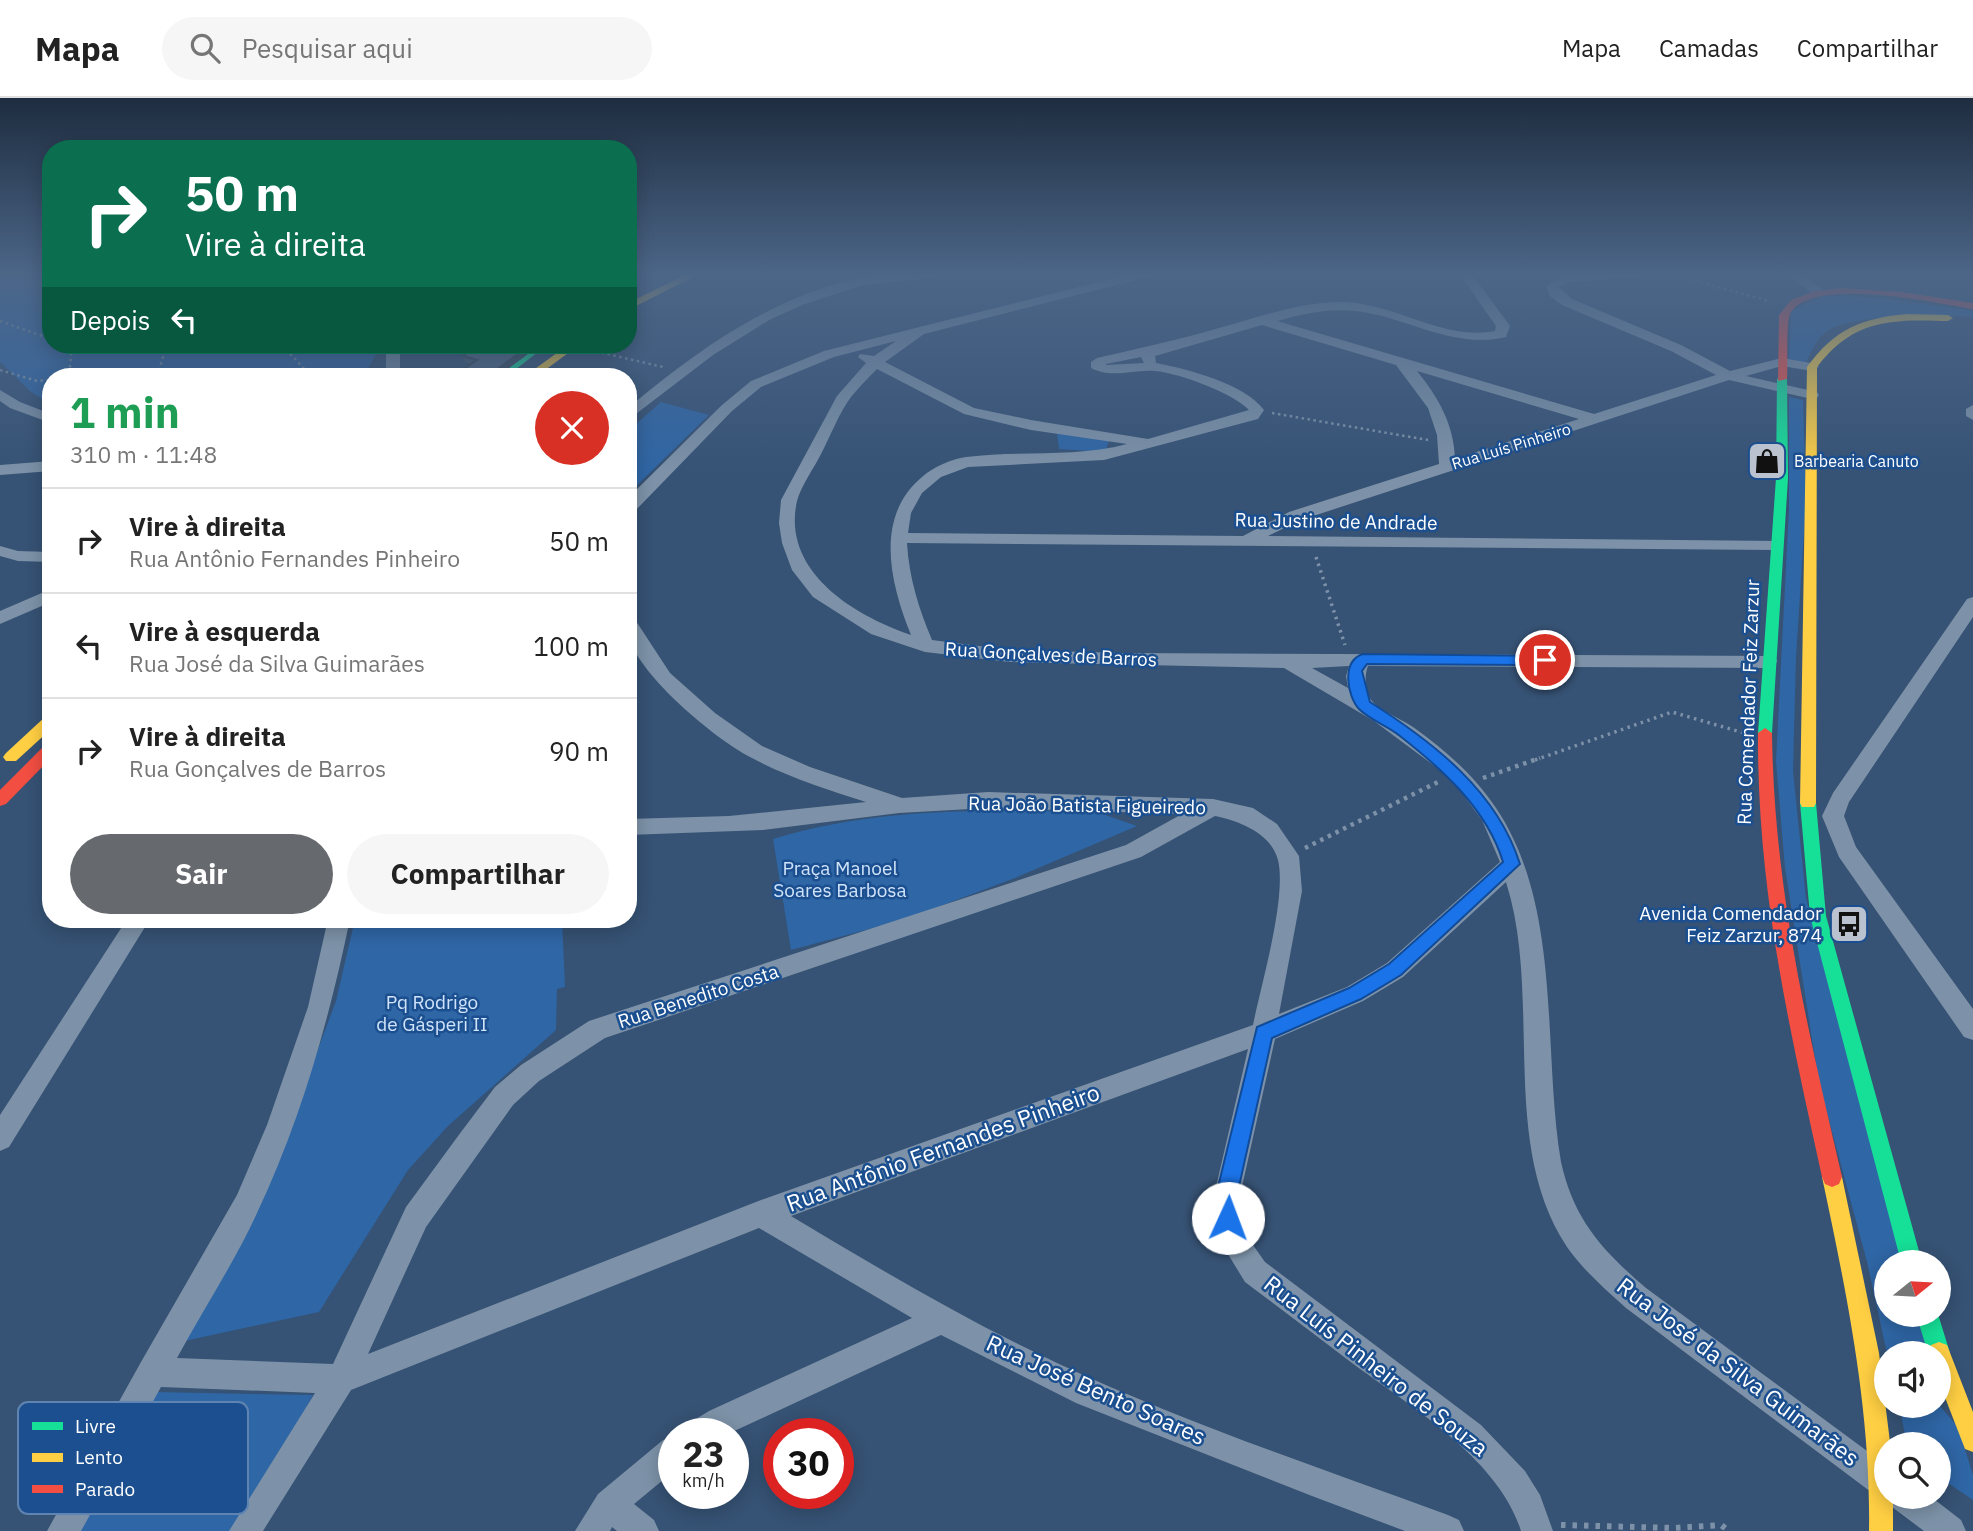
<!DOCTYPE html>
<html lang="pt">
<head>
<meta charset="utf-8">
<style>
	:root { --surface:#fff; --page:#f6f6f6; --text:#222; --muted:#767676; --line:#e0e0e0; --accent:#666a6f }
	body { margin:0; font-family:"IBM Plex Sans",sans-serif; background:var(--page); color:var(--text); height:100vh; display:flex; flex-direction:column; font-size:26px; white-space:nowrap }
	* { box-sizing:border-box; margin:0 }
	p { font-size:23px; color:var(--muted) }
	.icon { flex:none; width:38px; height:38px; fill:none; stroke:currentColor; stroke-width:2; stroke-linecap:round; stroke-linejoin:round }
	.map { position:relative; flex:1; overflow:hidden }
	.drawer { position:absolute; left:42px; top:270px; width:595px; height:560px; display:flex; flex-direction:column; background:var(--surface); border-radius:28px; box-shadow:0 4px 18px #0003 }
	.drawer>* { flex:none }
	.top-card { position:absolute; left:42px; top:42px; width:595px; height:214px; border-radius:28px; box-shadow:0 4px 18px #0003; background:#0b6e4f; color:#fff; overflow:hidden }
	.needle { width:46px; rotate:72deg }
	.controls { position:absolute; left:1874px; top:1152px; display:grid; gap:14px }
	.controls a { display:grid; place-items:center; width:77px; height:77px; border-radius:50%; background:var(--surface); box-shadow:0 4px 18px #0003; font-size:35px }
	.speed { position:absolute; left:658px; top:1320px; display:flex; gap:14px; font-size:35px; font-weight:700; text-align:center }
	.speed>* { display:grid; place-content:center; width:91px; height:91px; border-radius:50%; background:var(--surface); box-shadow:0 4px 18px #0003; line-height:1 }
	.speed small { font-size:18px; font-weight:400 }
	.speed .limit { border:10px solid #d22; background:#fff; color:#111 }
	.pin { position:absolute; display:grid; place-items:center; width:60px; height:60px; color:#fff; margin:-30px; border:4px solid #fff; border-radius:50%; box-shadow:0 2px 7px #0007 }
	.me { position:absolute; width:77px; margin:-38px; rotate:2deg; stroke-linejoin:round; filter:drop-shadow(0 0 5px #0008) }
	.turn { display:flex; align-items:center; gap:24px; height:147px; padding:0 28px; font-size:32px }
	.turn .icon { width:91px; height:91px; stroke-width:2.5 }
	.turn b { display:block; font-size:49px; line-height:60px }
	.then { display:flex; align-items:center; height:66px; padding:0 28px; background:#0003; gap:14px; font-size:26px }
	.round { display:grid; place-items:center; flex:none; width:74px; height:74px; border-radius:37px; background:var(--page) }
	.head { display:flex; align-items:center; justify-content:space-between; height:119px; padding:0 28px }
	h1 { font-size:42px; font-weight:700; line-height:52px; color:#1e9e55 }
	.action { display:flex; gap:14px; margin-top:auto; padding:14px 28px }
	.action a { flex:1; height:80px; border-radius:42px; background:var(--accent); color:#fff; font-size:28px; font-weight:700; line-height:80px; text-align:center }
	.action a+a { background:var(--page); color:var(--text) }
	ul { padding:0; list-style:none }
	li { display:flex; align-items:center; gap:21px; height:105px; padding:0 28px; border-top:2px solid var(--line) }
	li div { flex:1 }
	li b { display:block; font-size:26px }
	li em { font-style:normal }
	header { display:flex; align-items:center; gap:42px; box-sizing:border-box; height:98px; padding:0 35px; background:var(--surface); border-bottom:2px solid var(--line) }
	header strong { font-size:33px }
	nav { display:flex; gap:38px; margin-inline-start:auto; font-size:24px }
	.search { width:490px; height:63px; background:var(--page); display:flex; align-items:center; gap:18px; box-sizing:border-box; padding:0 24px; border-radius:38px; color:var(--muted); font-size:26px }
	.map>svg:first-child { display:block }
	.green { fill:#2f66a5 }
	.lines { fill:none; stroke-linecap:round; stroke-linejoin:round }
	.path-far3 { stroke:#7d92a8; stroke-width:2.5; stroke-dasharray:2.5 3.5; stroke-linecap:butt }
	.path-far2 { stroke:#7d92a8; stroke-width:3.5; stroke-dasharray:2.5 4.5; stroke-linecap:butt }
	.path-far1 { stroke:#7d92a8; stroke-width:4.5; stroke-dasharray:3.5 5; stroke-linecap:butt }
	.path { stroke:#7d92a8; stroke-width:6; stroke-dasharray:4.5 7; stroke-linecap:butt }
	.street { fill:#7d92a8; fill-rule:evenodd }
	.fast { fill:#16e098; fill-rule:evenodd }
	.slow { fill:#ffcf43; fill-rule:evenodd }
	.jam { fill:#f24e42; fill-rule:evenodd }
	.wall { fill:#475a72 }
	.shaded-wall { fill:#394a5c }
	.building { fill:#526984; stroke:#394a5c; stroke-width:2 }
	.route { fill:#1a73e8; stroke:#114b97; stroke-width:2 }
	.labels { text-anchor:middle; stroke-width:5; stroke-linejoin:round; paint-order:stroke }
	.far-street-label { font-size:16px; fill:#fff; stroke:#1b4f8f }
	.far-poi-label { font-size:16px; fill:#fff; stroke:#1b4f8f; text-anchor:start }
	.street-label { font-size:19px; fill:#fff; stroke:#1b4f8f }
	.park-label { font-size:19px; fill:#cfe3fa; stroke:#1b4f8f }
	.poi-label { font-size:19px; fill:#fff; stroke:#1b4f8f; text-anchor:end }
	.near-street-label { font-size:23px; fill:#fff; stroke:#1b4f8f }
	.key { fill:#1b4f8f; stroke:#5f84b1; stroke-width:2 }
	.key-label { font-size:19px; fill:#fff }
</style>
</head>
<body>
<header>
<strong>Mapa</strong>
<div class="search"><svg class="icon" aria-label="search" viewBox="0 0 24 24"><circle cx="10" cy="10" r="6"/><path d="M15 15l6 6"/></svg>Pesquisar aqui</div>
<nav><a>Mapa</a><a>Camadas</a><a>Compartilhar</a></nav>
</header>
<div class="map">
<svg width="1973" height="1433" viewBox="0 0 1973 1433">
	<rect width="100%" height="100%" fill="#365274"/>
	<path class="green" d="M0,175H46V182L51,184V247H381L364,278H51V307L30,293L0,264Z
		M1823,198C1874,197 1923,206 1973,213V219C1940,217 1853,215 1827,233C1817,240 1810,255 1806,265L1789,261L1791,213Z
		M1789,299L1803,302L1806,404L1796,559L1793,673L1806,800L1904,1164H1886V1216H1918L1932,1255H1887L1867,1164L1819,985L1785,770L1776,663L1789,410Z
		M661,304L709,317L628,396V333Z
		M1057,335L1110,340L1105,354L1059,351Z
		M1094,713L1137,728L1015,780L903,822L791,852L773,741C881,708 982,713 1094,713Z
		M355,821H562L565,889L557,891L556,932L448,1028L408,1072L319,1214L175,1245L264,1096L336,903Z
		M155,1294L313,1297L239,1433H78Z
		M1899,1307H1939L1958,1329L1973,1377V1402L1939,1379V1346H1907Z"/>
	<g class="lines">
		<path class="path-far3" d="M25,175L32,184L51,189
			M1666,175L1769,203
			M0,223L51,241
			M67,247L72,248L69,278
			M282,247L308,275L301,278
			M590,252L663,269
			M0,272L37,283L51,282
			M308,275L318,278
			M157,278L167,247
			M1272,315L1428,342"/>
		<path class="path-far2" d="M1316,459L1345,547
			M1535,662L1672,614L1744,635"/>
		<path class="path-far1" d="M1483,680L1540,660
			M1305,750L1438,684"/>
		<path class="path" d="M1561,1427L1674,1430L1721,1427L1729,1433"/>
		<path class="street" d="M891,175H943L937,179L863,187L802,207L771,221L713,257L628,322V310C705,246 789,186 891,175Z
			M1134,175H1154L1152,178L924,236L885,264L974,310L1031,322L1148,341L1249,312C1233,295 1179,275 1155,273C1132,271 1113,281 1091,270V264L1097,260C1135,251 1174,243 1212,232C1255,221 1299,203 1343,204C1395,205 1443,243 1495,233L1496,228L1459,175H1471L1510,228L1506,239C1455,251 1412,222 1363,214C1334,209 1305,215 1277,223L1594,316L1716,277L1671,253L1562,207L1550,198L1546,188L1566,176L1648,175L1642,179L1569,184L1559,189L1572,201L1681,247L1730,273L1782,260L1817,266L1819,269L1812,273L1782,268L1746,278L1817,294L1819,297L1817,300L1812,301L1729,282L1301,422L1268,438L1781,443L1783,447L1781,451L1775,452L907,445C909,480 919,511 932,542L1010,552L1124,555L1775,558L1777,563L1775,568L1768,570L1368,568C1364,578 1365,594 1372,603C1379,612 1403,622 1413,629C1445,652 1474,677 1496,710C1563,810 1542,951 1561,1064C1574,1122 1602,1152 1646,1190L1886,1367V1398H1930L1961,1422L1966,1433H1924L1892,1409L1888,1401L1875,1397L1626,1210C1605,1191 1583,1172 1567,1149C1498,1045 1543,900 1506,784L1403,879L1363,903L1275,941L1241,1093L1242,1120L1248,1140L1265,1164L1481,1327L1525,1373L1540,1397L1553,1433H1521C1499,1361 1410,1308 1352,1265C1316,1238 1281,1211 1245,1184L1223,1148L1214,1120L1215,1093L1248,951L791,1118C878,1170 965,1222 1057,1265C1183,1324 1317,1369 1448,1417L1459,1422L1464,1433H1405L1312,1398L1076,1305L941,1237L730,1335H687L691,1324L709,1313L912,1220L759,1130L351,1292L263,1433H229L315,1295L161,1289L81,1433H47L141,1264L237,1097L267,1027L308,909L328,821H350C329,922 301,1022 257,1115C234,1165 203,1212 177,1260L333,1266L406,1109L461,1034L495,989L521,967L589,923L1126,747L1182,716L988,710L899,715L763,732L628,737V721L729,718L866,704C826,691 787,679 750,659C714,640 641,579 629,540C627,534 628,524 628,518L634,520L670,575L715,615L762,648L810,669L902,700L988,694L1213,701L1253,710L1277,726L1299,758L1302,793L1279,916L1347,889L1387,865L1500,764L1482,722L1459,691L1440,672L1374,623L1284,570L1010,564L925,554L871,536L813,499L792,472L782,445L779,425L781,402L837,298L866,265L858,259L860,256L874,258L896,243L834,259L761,289L732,313L634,414L628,415V400L722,307L751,283L824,253ZM1262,227L1396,267L1428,310L1437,337L1439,366L1289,414L1243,438L908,435L911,415L922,395L941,379L968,369L1104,362L1258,321L1264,312C1245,286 1188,271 1156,265L1155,258ZM1141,259L1144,265L1106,267V266ZM877,271L964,316L1031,332L1127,346C1075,360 1020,352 966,359C952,361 933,369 922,379C874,419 890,485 911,537C855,518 781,474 797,403C801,388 814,370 821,356C831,337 839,315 851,299C859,289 868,280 877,271ZM1417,273L1579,321L1455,361C1454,326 1438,299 1417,273ZM1349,568L1346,578L1348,590L1312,570ZM1215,718C1239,723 1271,735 1278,762C1287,799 1261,887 1253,927L761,1102L368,1256L426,1129L513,1007L539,983L605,940L1141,759Z
			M1785,175H1799L1826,194L1820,198L1815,197Z
			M390,247H404L400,253V278H386V253Z
			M0,292L20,304L51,316V325L10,310L0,303Z
			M1973,307V322L1966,318V311Z
			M51,363V373L0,377V367Z
			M0,448L18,453L51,454V464L18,463L0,458Z
			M51,491V504L0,526V513Z
			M1973,499V519L1849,704L1844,718L1856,749L1973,911V942L1964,939L1839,759L1822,718L1833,695L1967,501Z
			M127,821H150L9,1049L0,1053V1017Z
			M674,1338V1373L634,1406L654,1422L659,1433H617L612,1429L610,1433H575L598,1396L663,1342Z"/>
		<path class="fast" d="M536,247H547L507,278H495Z
			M1782,278L1787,281L1788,380L1772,635L1765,640L1758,635L1776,380L1777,281Z
			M1808,699L1814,701L1816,705L1826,818L1922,1164H1901L1810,818L1800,705L1802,701Z
			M1916,1216H1938L1950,1255L1947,1263L1939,1266V1255H1928Z"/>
		<path class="slow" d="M689,175H701L628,212V205Z
			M1908,216L1948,217L1953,220L1948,223C1892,221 1853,221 1817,269L1816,705L1814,709H1802L1800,705L1807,269C1835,231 1861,220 1908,216Z
			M568,247H579L537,278H525Z
			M51,617V631L16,663H6L3,659L6,655L46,618Z
			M1832,1069L1839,1072L1842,1079L1879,1255L1890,1344L1886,1346V1398H1893V1433H1869C1871,1312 1847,1197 1822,1079L1825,1072Z
			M1939,1244L1947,1247L1973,1314V1354L1965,1351L1939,1284V1255H1928L1931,1247Z"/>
		<path class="jam" d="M1841,190L1902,194L1973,205V211C1938,205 1809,177 1790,216C1786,225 1788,268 1787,281L1778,283L1779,217L1791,202L1815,193Z
			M1765,630L1772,635C1774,791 1807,928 1842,1079L1839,1086L1832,1089L1825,1086L1822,1079C1789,928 1757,791 1758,635Z
			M51,644V660L6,706L0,708V692L46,646Z"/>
	</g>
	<path class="wall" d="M536,250L498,278H470L466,277L464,271L471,266L465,264L463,258Z"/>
	<path class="shaded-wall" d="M530,247H535L536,250L498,278H488Z"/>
	<path class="building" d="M478,247H530L488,278L464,271L477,262L463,258Z"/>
	<linearGradient id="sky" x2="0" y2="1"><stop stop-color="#1e2d40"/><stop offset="0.47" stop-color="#4c6688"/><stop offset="1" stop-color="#4c6688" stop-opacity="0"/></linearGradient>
	<rect width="1973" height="375" fill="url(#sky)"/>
	<path class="route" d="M1363,556L1550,558V565L1545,567L1367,566L1362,573L1370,604C1433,644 1497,693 1520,766L1401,877L1361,901L1272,940L1238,1093V1120L1235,1127L1228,1130L1221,1127L1218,1120L1217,1093L1257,929L1349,890L1389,866L1503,764C1487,711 1442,671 1400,638C1388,628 1370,622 1359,611C1347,598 1341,563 1363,556Z"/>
	<defs>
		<g id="shop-square" transform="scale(2.0125)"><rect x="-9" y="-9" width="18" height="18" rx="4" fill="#b9c2ce" stroke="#1b4f8f"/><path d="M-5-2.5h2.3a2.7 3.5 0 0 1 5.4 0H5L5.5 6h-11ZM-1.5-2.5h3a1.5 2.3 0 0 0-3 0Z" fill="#111"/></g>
		<g id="bus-square" transform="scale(2.0125)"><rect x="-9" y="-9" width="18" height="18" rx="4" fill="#b9c2ce" stroke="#1b4f8f"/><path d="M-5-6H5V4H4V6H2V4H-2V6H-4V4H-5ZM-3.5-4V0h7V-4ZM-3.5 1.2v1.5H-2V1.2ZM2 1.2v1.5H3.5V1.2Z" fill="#111"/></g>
	</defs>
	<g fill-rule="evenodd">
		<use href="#shop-square" x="1767" y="363"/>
		<use href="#bus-square" x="1849" y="826"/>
	</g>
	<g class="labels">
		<g class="far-street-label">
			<text transform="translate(1511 348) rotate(-17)" y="6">Rua Luís Pinheiro</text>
		</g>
		<g class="far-poi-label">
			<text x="1794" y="369">Barbearia Canuto</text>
		</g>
		<g class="street-label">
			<text transform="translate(1336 423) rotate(1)" y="7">Rua Justino de Andrade</text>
			<text transform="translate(1051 556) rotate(3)" y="7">Rua Gonçalves de Barros</text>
			<text transform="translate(1748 604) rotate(-88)" y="7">Rua Comendador Feiz Zarzur</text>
			<text transform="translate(1087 707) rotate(1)" y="7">Rua João Batista Figueiredo</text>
			<text transform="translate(698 898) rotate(-18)" y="7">Rua Benedito Costa</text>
		</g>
		<g class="park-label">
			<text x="840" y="777">Praça Manoel<tspan x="840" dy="22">Soares Barbosa</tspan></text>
			<text x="432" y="911">Pq Rodrigo<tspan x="432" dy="22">de Gásperi II</tspan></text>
		</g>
		<g class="poi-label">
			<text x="1822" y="822">Avenida Comendador<tspan x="1822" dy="22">Feiz Zarzur, 874</tspan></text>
		</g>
		<g class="near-street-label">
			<text transform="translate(943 1050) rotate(-20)" y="8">Rua Antônio Fernandes Pinheiro</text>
			<text transform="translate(1376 1268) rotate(38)" y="8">Rua Luís Pinheiro de Souza</text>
			<text transform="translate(1738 1274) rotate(37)" y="8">Rua José da Silva Guimarães</text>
			<text transform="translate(1096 1292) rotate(24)" y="8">Rua José Bento Soares</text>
		</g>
	</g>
	<rect x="18" y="1304" width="230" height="112" rx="10" class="key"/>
	<rect x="32" y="1324" width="31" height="8" fill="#16e098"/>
	<rect x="32" y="1355" width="31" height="9" fill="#ffcf43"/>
	<rect x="32" y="1387" width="31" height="8" fill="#f24e42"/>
	<g class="key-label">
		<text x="75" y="1335">Livre</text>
		<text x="75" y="1366">Lento</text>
		<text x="75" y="1398">Parado</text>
	</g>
</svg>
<div class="controls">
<a><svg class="needle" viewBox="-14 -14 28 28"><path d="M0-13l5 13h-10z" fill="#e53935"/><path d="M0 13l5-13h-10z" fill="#767676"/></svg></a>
<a><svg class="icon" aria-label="sound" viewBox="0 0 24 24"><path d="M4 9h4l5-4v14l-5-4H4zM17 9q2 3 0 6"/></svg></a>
<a><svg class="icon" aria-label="search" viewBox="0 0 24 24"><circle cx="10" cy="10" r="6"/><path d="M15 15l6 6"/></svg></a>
</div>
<div class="speed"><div>23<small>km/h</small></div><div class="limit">30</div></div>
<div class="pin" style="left:1545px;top:562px;background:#d93025"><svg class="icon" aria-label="arrive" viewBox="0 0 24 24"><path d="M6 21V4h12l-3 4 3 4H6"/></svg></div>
<svg class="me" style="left:1228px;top:1120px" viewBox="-20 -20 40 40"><circle r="19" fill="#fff"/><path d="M0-13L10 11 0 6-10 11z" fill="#1a73e8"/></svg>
<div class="top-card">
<div class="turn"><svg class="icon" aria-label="right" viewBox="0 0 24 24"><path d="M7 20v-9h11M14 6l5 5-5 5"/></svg><div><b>50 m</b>Vire à direita</div></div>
<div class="then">Depois<svg class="icon" aria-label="left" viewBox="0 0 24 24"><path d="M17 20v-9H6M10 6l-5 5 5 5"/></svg></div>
</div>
<section class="drawer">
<div class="head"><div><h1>1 min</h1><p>310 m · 11:48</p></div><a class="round" style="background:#d93025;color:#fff"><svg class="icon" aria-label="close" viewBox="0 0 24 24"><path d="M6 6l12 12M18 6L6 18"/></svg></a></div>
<ul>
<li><svg class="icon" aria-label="right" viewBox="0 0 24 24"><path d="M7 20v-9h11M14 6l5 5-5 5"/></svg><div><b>Vire à direita</b><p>Rua Antônio Fernandes Pinheiro</p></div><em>50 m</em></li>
<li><svg class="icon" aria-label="left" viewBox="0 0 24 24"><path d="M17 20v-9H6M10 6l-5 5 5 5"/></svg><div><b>Vire à esquerda</b><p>Rua José da Silva Guimarães</p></div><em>100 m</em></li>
<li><svg class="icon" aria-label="right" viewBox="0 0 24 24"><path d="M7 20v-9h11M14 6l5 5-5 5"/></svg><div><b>Vire à direita</b><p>Rua Gonçalves de Barros</p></div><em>90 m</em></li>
</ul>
<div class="action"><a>Sair</a><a>Compartilhar</a></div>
</section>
</div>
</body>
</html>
